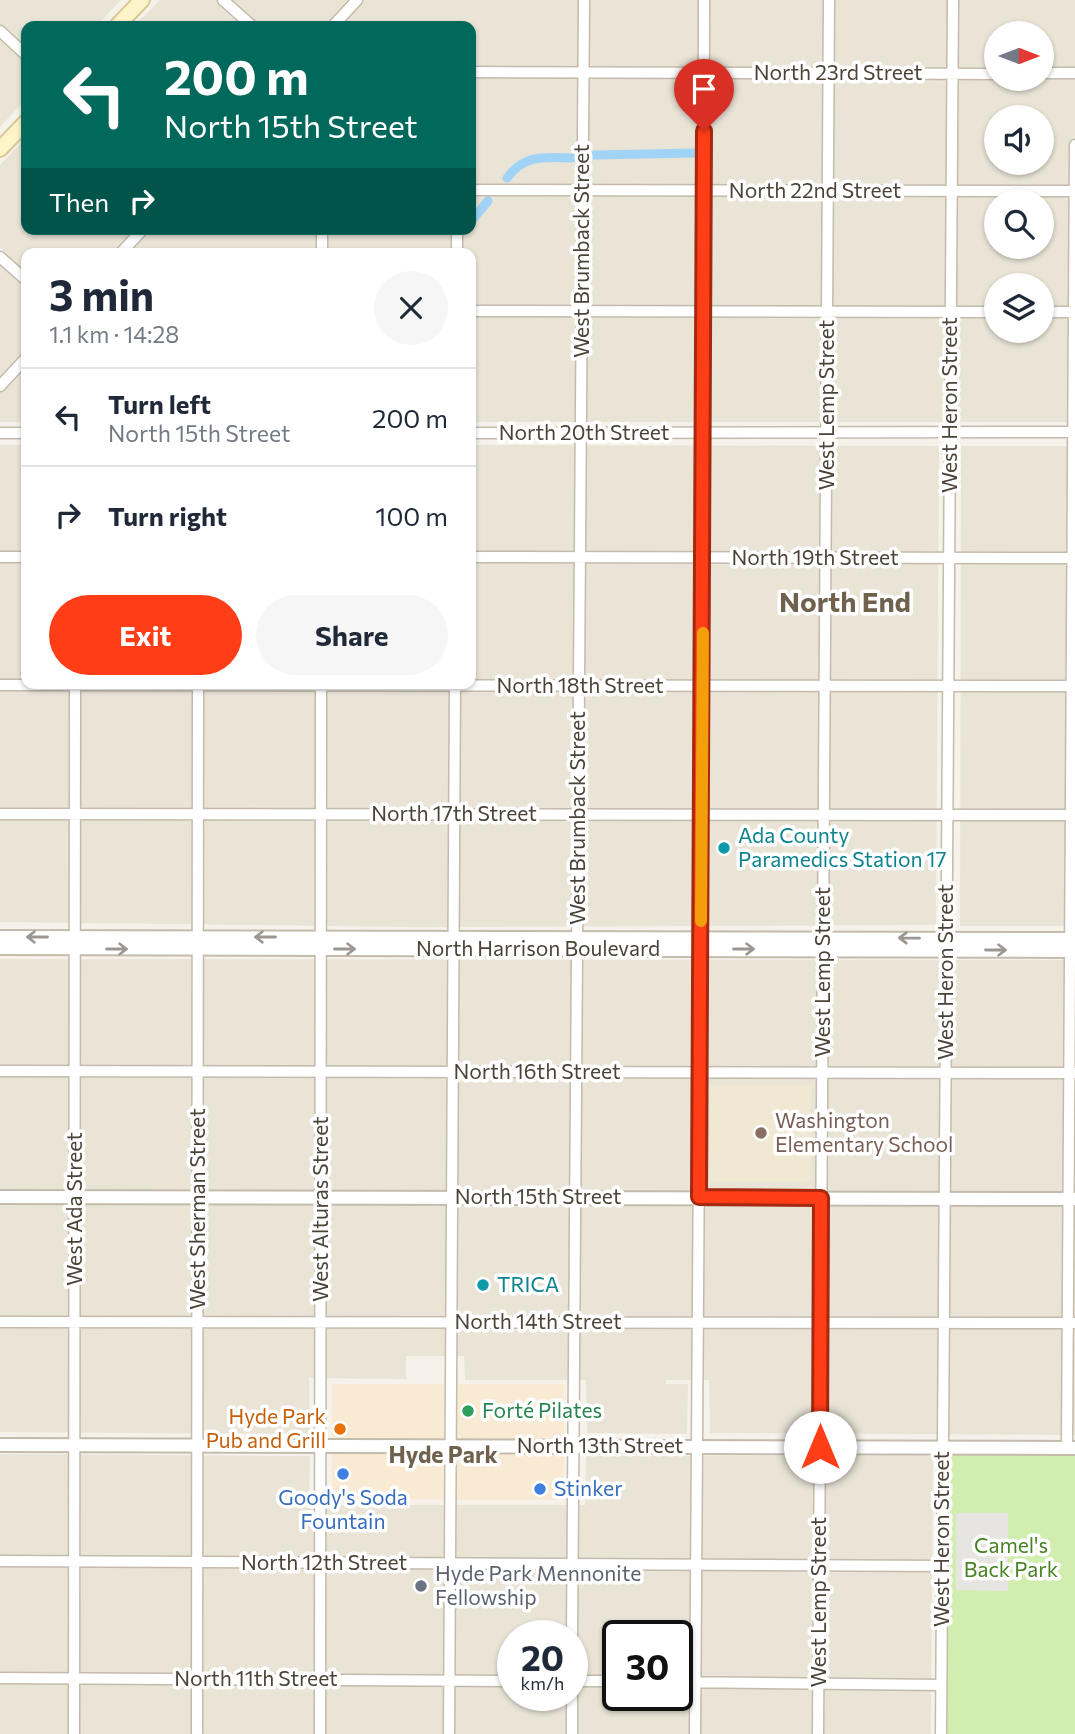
<!DOCTYPE html>
<html lang="en">
<head>
<meta charset="utf-8">
<style>
	:root { --surface:#fff; --page:#f6f6f7; --text:#1f2937; --muted:#747a83; --line:#e0e1e3; --accent:#ff3d17 }
	body { margin:0; font-family:Commissioner,sans-serif; background:var(--page); color:var(--text); height:100vh; display:flex; flex-direction:column; font-size:26px; white-space:nowrap }
	* { box-sizing:border-box; margin:0 }
	p { font-size:23px; color:var(--muted) }
	.icon { flex:none; width:38px; height:38px; fill:none; stroke:currentColor; stroke-width:2; stroke-linecap:round; stroke-linejoin:round }
	.map { position:relative; flex:1; overflow:hidden }
	.details { position:absolute; left:21px; top:248px; width:455px; height:441px; display:flex; flex-direction:column; background:var(--surface); border-radius:14px; box-shadow:0 2px 5px #0004 }
	.details>* { flex:none }
	.hud { position:absolute; left:21px; top:21px; width:455px; height:214px; border-radius:14px; box-shadow:0 2px 5px #0004; background:#00695c; color:#fff; overflow:hidden }
	.needle { width:46px; rotate:90deg }
	.buttons { position:absolute; left:984px; top:21px; display:grid; gap:14px }
	.buttons a { display:grid; place-items:center; width:70px; height:70px; border-radius:50%; background:var(--surface); box-shadow:0 2px 5px #0004; font-size:35px }
	.speed { position:absolute; left:497px; top:1620px; display:flex; gap:14px; font-size:35px; font-weight:700; text-align:center }
	.speed>* { display:grid; place-content:center; width:91px; height:91px; border-radius:50%; background:var(--surface); box-shadow:0 2px 5px #0004; line-height:1 }
	.speed small { font-size:18px; font-weight:400 }
	.speed .limit { border:4px solid #111; border-radius:10px; background:#fff; color:#111 }
	.pin { position:absolute; display:grid; place-items:center; width:60px; height:60px; color:#fff; margin:-72px -30px; border-radius:50% 50% 50% 0; rotate:-45deg; box-shadow:0 0 7px #0007 }
	.pin .icon { rotate:45deg }
	.me { position:absolute; width:77px; margin:-38px; rotate:0deg; stroke-linejoin:round; filter:drop-shadow(0 0 5px #0008) }
	.turn { display:flex; align-items:center; gap:24px; height:147px; padding:0 28px; font-size:32px }
	.turn .icon { width:91px; height:91px; stroke-width:2.5 }
	.turn b { display:block; font-size:49px; line-height:60px }
	.then { display:flex; align-items:center; height:66px; padding:0 28px; background:#0003; gap:14px; font-size:26px }
	.round { display:grid; place-items:center; flex:none; width:74px; height:74px; border-radius:37px; background:var(--page) }
	.head { display:flex; align-items:center; justify-content:space-between; height:119px; padding:0 28px }
	h1 { font-size:42px; font-weight:700; line-height:52px }
	.button { display:flex; gap:14px; margin-top:auto; padding:14px 28px }
	.button a { flex:1; height:80px; border-radius:42px; background:var(--accent); color:#fff; font-size:28px; font-weight:700; line-height:80px; text-align:center }
	.button a+a { background:var(--page); color:var(--text) }
	ul { padding:0; list-style:none }
	li { display:flex; align-items:center; gap:21px; height:98px; padding:0 28px; border-top:2px solid var(--line) }
	li div { flex:1 }
	li b { display:block; font-size:26px }
	li em { font-style:normal }
	.map>svg:first-child { display:block }
	.residential { fill:#eae4d7; fill-rule:evenodd }
	.commercial { fill:#f9ead4 }
	.education { fill:#f0e8d2 }
	.green { fill:#d1edaf }
	.parking { fill:#e7e5e1 }
	.lines { fill:none; stroke-linecap:round; stroke-linejoin:round }
	.canal { stroke:#a1d3f7; stroke-width:9 }
	.minor-casing { stroke:#c3bbab; stroke-width:13 }
	.tertiary-casing { stroke:#c3bbab; stroke-width:16 }
	.secondary-casing { stroke:#dac896; stroke-width:18 }
	.minor { stroke:#fff; stroke-width:10 }
	.tertiary { stroke:#fff; stroke-width:12 }
	.secondary { stroke:#fff3ca; stroke-width:14 }
	.oneway { stroke:#9c9891 }
	.route-casing { stroke:#a6280f; stroke-width:18 }
	.route { stroke:#ff3d17; stroke-width:12 }
	.slow { stroke:#f59e0b; stroke-width:12 }
	.culture-dot { fill:#0f9aa8; stroke:#fff; stroke-width:2.5 }
	.education-dot { fill:#8d6e63; stroke:#fff; stroke-width:2.5 }
	.leisure-dot { fill:#2e9e5b; stroke:#fff; stroke-width:2.5 }
	.food-dot { fill:#e8710a; stroke:#fff; stroke-width:2.5 }
	.shop-dot { fill:#3f7fe0; stroke:#fff; stroke-width:2.5 }
	.worship-dot { fill:#6b7280; stroke:#fff; stroke-width:2.5 }
	.labels { text-anchor:middle; stroke-width:7; stroke-linejoin:round; paint-order:stroke }
	.street-label { font-size:21px; fill:#4b4337; stroke:#fff }
	.culture-label { font-size:21px; fill:#0d838f; stroke:#fff; text-anchor:start }
	.education-label { font-size:21px; fill:#785e54; stroke:#fff; text-anchor:start }
	.leisure-label { font-size:21px; fill:#27864d; stroke:#fff; text-anchor:start }
	.food-label { font-size:21px; fill:#c56008; stroke:#fff; text-anchor:end }
	.shop-label { font-size:21px; fill:#366cbe; stroke:#fff; text-anchor:start }
	.park-label { font-size:21px; fill:#478323; stroke:#fff }
	.worship-label { font-size:21px; fill:#5b616d; stroke:#fff; text-anchor:start }
	.neighbourhood-label { font-size:23px; font-weight:bold; fill:#6f614d; stroke:#fff }
	.district-label { font-size:28px; font-weight:bold; fill:#6f614d; stroke:#fff }
</style>
</head>
<body>
<div class="map">
<svg width="1075" height="1734" viewBox="0 0 1075 1734">
	<rect width="100%" height="100%" fill="#f6f2e9"/>
	<path class="residential" d="M0,0H121L96,26H26V99L0,127Z
		M160,0H1075V422H471V254H26V422H0V255L4,251L0,247V165L26,137V229H471V26H134ZM996,33H1041V79H996ZM996,117H1041V163H996ZM996,201H1041V247H996ZM996,285H1041V331H996Z
		M0,445H26V684H471V445L939,446L936,925L412,927L0,922Z
		M961,446H1075V926H960Z
		M0,959L1075,960V1435L710,1433L709,1380H666V1384H688L687,1434L587,1433L586,1380H465L464,1356H406V1379L309,1378L310,1434L0,1432Z
		M0,1454L310,1456L309,1505H585L586,1456H933L931,1734H0ZM513,1636H572V1696H513ZM618,1636H677V1696H618Z"/>
	<path class="commercial" d="M332,1384H564V1500L332,1499Z"/>
	<path class="education" d="M710,1085H811V1182H710Z"/>
	<path class="green" d="M948,1454H1075V1734H946Z"/>
	<path class="parking" d="M956,1513H1008V1591L956,1590Z"/>
	<g class="lines">
		<path class="canal" d="M595,155L695,153
			M507,178C524,154 546,157 572,158
			M472,220L488,201
			M445,254V253"/>
		<g class="minor-casing">
			<path id="minor" d="M223,0L252,26
				M333,26L357,0
				M0,31L26,55
				M471,72L996,74
				M1041,73H1075
				M471,190L1075,191
				M120,254L143,229
				M322,254V229
				M457,254V229
				M0,257L26,280
				M471,311L996,312
				M1041,312H1075
				M0,386L26,358
				M0,433H26
				M471,433L1075,432
				M0,557H26
				M471,557L1075,558
				M0,685L1075,686
				M0,814L1074,815
				M0,1071L1074,1073
				M0,1322L1075,1323
				M1067,1448L1075,145
				M0,1561L942,1566
				M572,1636L584,0
				M0,1678L513,1681
				M572,1681H618
				M677,1682L941,1685
				M74,1734L75,684
				M197,1734L198,684
				M320,1734L321,684
				M449,1734L455,684
				M572,1734V1696
				M695,1734L703,564L704,0
				M818,1734L829,0
				M941,1734L953,0"/>
		</g>
		<g class="tertiary-casing">
			<path id="tertiary" d="M0,937L1075,939
				M0,948L1075,951
				M0,1197L1075,1199
				M0,1445L1075,1448"/>
		</g>
		<g class="secondary-casing">
			<path id="secondary" d="M117,26L142,0
				M0,149L26,122"/>
		</g>
		<use href="#minor" class="minor"/>
		<use href="#tertiary" class="tertiary"/>
		<use href="#secondary" class="secondary"/>
	</g>
	<defs><path id="oneway-shaft" d="M-6 0H5M1.5-3L5.5 0L1.5 3" fill="none" stroke-width="1.6" stroke-linecap="round" stroke-linejoin="round" transform="scale(1.75)"/></defs>
	<g class="oneway">
		<use href="#oneway-shaft" transform="translate(37 937) rotate(-180)"/>
		<use href="#oneway-shaft" transform="translate(265 937) rotate(180)"/>
		<use href="#oneway-shaft" transform="translate(909 938) rotate(-179)"/>
		<use href="#oneway-shaft" transform="translate(117 949)"/>
		<use href="#oneway-shaft" transform="translate(345 949)"/>
		<use href="#oneway-shaft" transform="translate(744 949)"/>
		<use href="#oneway-shaft" transform="translate(996 950)"/>
	</g>
	<g class="lines">
		<g class="route-casing">
			<path id="route" d="M704,131L699,1197L821,1198L820,1447"/>
		</g>
		<use href="#route" class="route"/>
		<path class="slow" d="M701,921L703,633"/>
	</g>
	<g class="culture-dot">
		<circle cx="724" cy="848" r="7"/>
		<circle cx="483" cy="1285" r="7"/>
	</g>
	<circle class="education-dot" cx="761" cy="1133" r="7"/>
	<circle class="leisure-dot" cx="468" cy="1411" r="7"/>
	<circle class="food-dot" cx="340" cy="1429" r="7"/>
	<g class="shop-dot">
		<circle cx="343" cy="1474" r="7"/>
		<circle cx="540" cy="1489" r="7"/>
	</g>
	<circle class="worship-dot" cx="421" cy="1586" r="7"/>
	<g class="labels">
		<g class="street-label">
			<text x="838" y="80">North 23rd Street</text>
			<text x="815" y="198">North 22nd Street</text>
			<text transform="translate(582 251) rotate(-90)" y="7">West Brumback Street</text>
			<text transform="translate(827 405) rotate(-90)" y="7">West Lemp Street</text>
			<text transform="translate(950 405) rotate(-90)" y="7">West Heron Street</text>
			<text x="584" y="440">North 20th Street</text>
			<text x="815" y="565">North 19th Street</text>
			<text x="580" y="693">North 18th Street</text>
			<text x="454" y="821">North 17th Street</text>
			<text transform="translate(578 818) rotate(-90)" y="7">West Brumback Street</text>
			<text x="538" y="956">North Harrison Boulevard</text>
			<text transform="translate(823 972) rotate(-90)" y="7">West Lemp Street</text>
			<text transform="translate(946 972) rotate(-90)" y="7">West Heron Street</text>
			<text x="537" y="1079">North 16th Street</text>
			<text x="538" y="1204">North 15th Street</text>
			<text transform="translate(75 1209) rotate(-90)" y="7">West Ada Street</text>
			<text transform="translate(198 1209) rotate(-90)" y="7">West Sherman Street</text>
			<text transform="translate(321 1209) rotate(-90)" y="7">West Alturas Street</text>
			<text x="538" y="1329">North 14th Street</text>
			<text x="600" y="1453">North 13th Street</text>
			<text transform="translate(942 1539) rotate(-90)" y="7">West Heron Street</text>
			<text x="324" y="1570">North 12th Street</text>
			<text transform="translate(819 1602) rotate(-90)" y="7">West Lemp Street</text>
			<text x="256" y="1686">North 11th Street</text>
		</g>
		<g class="culture-label">
			<text x="738" y="843">Ada County<tspan x="738" dy="24">Paramedics Station 17</tspan></text>
			<text x="497" y="1292">TRICA</text>
		</g>
		<g class="education-label">
			<text x="775" y="1128">Washington<tspan x="775" dy="24">Elementary School</tspan></text>
		</g>
		<g class="leisure-label">
			<text x="482" y="1418">Forté Pilates</text>
		</g>
		<g class="food-label">
			<text x="326" y="1424">Hyde Park<tspan x="326" dy="24">Pub and Grill</tspan></text>
		</g>
		<g class="shop-label">
			<text x="554" y="1496">Stinker</text>
			<text x="343" y="1505" text-anchor="middle">Goody's Soda<tspan x="343" dy="24">Fountain</tspan></text>
		</g>
		<g class="park-label">
			<text x="1011" y="1553">Camel's<tspan x="1011" dy="24">Back Park</tspan></text>
		</g>
		<g class="worship-label">
			<text x="435" y="1581">Hyde Park Mennonite<tspan x="435" dy="24">Fellowship</tspan></text>
		</g>
		<g class="neighbourhood-label">
			<text x="443" y="1463">Hyde Park</text>
		</g>
		<g class="district-label">
			<text x="845" y="612">North End</text>
		</g>
	</g>
</svg>
<div class="buttons">
<a><svg class="needle" viewBox="-14 -14 28 28"><path d="M0-13l5 13h-10z" fill="#e53935"/><path d="M0 13l5-13h-10z" fill="#747a83"/></svg></a>
<a><svg class="icon" aria-label="sound" viewBox="0 0 24 24"><path d="M4 9h4l5-4v14l-5-4H4zM17 9q2 3 0 6"/></svg></a>
<a><svg class="icon" aria-label="search" viewBox="0 0 24 24"><circle cx="10" cy="10" r="6"/><path d="M15 15l6 6"/></svg></a>
<a><svg class="icon" aria-label="layers" viewBox="0 0 24 24"><path d="M12 4l9 5-9 5-9-5zM3 14l9 5 9-5"/></svg></a>
</div>
<div class="speed"><div>20<small>km/h</small></div><div class="limit">30</div></div>
<div class="pin" style="left:704px;top:131px;background:#d93025"><svg class="icon" aria-label="arrive" viewBox="0 0 24 24"><path d="M6 21V4h12l-3 4 3 4H6"/></svg></div>
<svg class="me" style="left:820px;top:1447px" viewBox="-20 -20 40 40"><circle r="19" fill="#fff"/><path d="M0-13L10 11 0 6-10 11z" fill="#ff3d17"/></svg>
<div class="hud">
<div class="turn"><svg class="icon" aria-label="left" viewBox="0 0 24 24"><path d="M17 20v-9H6M10 6l-5 5 5 5"/></svg><div><b>200 m</b>North 15th Street</div></div>
<div class="then">Then<svg class="icon" aria-label="right" viewBox="0 0 24 24"><path d="M7 20v-9h11M14 6l5 5-5 5"/></svg></div>
</div>
<section class="details">
<div class="head"><div><h1>3 min</h1><p>1.1 km · 14:28</p></div><a class="round"><svg class="icon" aria-label="close" viewBox="0 0 24 24"><path d="M6 6l12 12M18 6L6 18"/></svg></a></div>
<ul>
<li><svg class="icon" aria-label="left" viewBox="0 0 24 24"><path d="M17 20v-9H6M10 6l-5 5 5 5"/></svg><div><b>Turn left</b><p>North 15th Street</p></div><em>200 m</em></li>
<li><svg class="icon" aria-label="right" viewBox="0 0 24 24"><path d="M7 20v-9h11M14 6l5 5-5 5"/></svg><div><b>Turn right</b></div><em>100 m</em></li>
</ul>
<div class="button"><a>Exit</a><a>Share</a></div>
</section>
</div>
</body>
</html>
